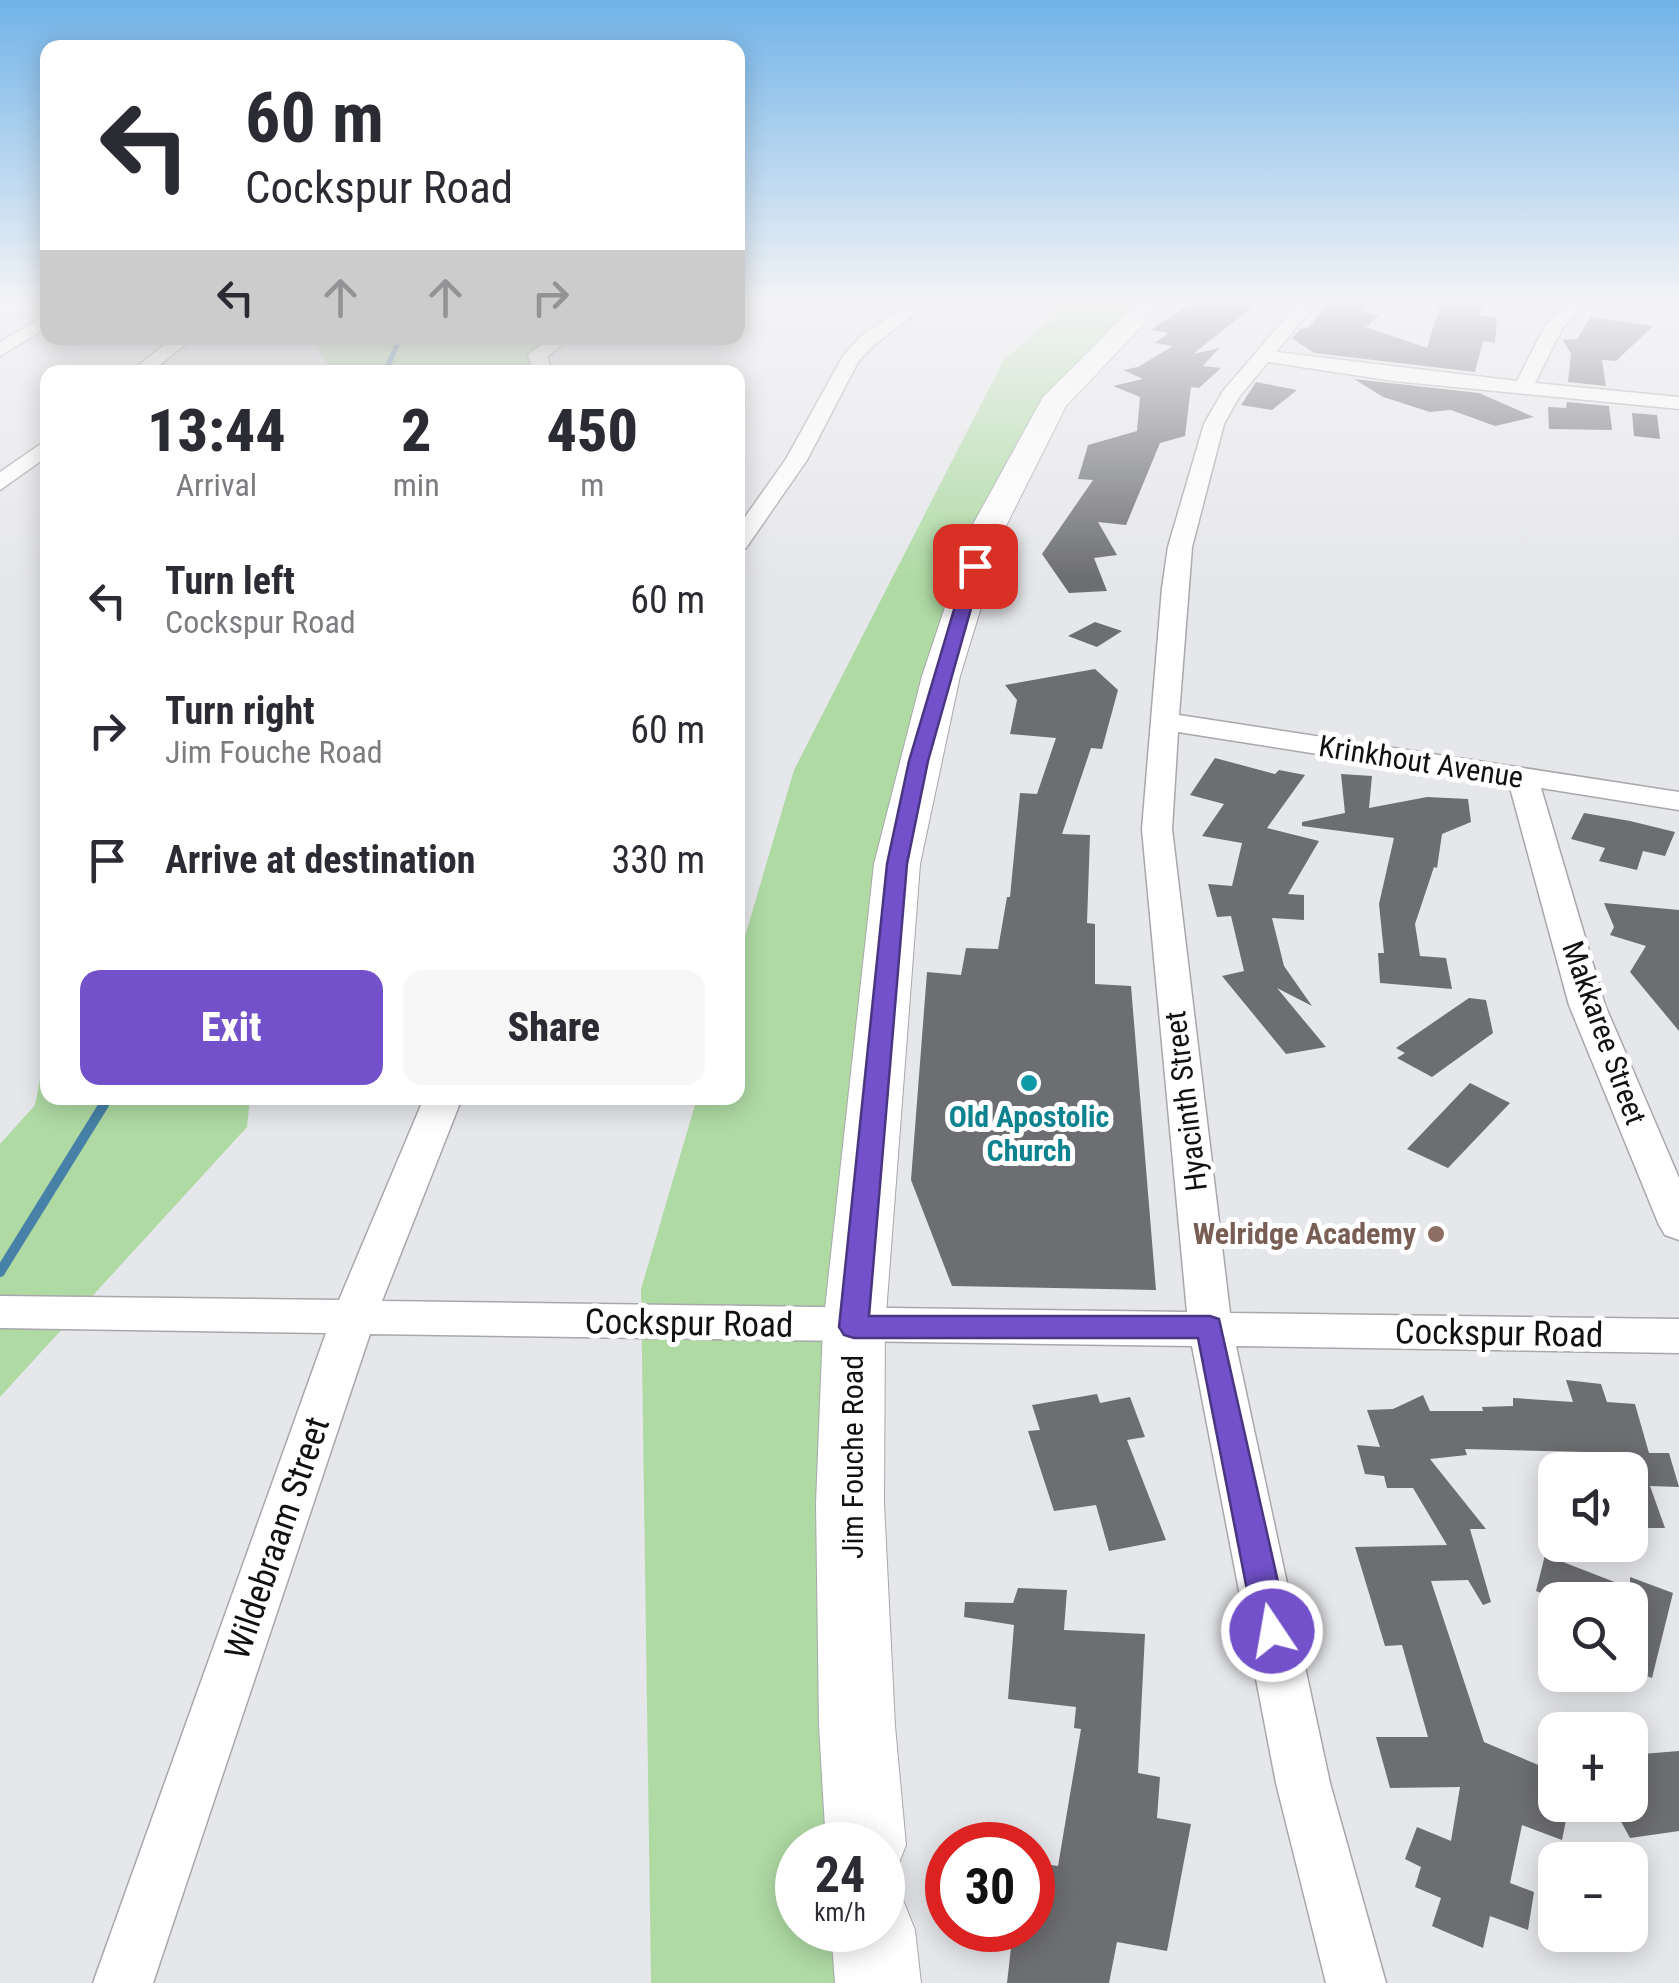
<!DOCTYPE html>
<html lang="en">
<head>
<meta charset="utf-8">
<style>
	:root { --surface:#fff; --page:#f7f7f7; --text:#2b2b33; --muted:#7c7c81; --accent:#7251ca }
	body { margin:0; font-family:"Roboto Condensed",sans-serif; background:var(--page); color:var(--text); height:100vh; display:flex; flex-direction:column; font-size:38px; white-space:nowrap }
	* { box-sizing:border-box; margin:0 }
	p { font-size:32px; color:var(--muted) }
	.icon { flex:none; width:55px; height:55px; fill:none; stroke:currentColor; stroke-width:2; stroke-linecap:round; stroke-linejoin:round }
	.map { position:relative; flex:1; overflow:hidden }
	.drawer { position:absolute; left:40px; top:365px; width:705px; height:740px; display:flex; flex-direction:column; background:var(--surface); border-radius:20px; box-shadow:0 5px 25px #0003 }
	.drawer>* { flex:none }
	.hud { position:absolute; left:40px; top:40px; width:705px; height:305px; border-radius:20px; box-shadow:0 5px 25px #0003; background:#fff; color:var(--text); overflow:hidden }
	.buttons { position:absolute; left:1538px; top:1452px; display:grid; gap:20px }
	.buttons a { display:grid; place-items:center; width:110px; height:110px; border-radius:20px; background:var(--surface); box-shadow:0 5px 25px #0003; font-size:50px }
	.speed { position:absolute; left:775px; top:1822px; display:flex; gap:20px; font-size:50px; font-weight:700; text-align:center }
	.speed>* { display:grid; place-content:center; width:130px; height:130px; border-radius:50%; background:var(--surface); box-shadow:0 5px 25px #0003; line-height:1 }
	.speed small { font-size:25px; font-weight:400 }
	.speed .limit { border:15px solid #d22; background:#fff; color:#111 }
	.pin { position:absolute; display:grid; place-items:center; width:85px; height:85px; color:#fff; margin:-42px; border-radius:20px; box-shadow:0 5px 15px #0006 }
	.me { position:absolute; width:110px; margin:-55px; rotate:348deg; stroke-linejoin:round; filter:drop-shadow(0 0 8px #0008) }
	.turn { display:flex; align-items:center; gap:35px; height:210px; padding:0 40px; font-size:45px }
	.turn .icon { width:130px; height:130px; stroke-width:2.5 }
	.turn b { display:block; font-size:70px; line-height:85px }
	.lanes { display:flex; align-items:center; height:95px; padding:0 40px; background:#0003; justify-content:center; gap:50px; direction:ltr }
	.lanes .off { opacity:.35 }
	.eta { display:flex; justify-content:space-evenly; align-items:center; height:170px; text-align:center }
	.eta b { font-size:60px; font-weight:800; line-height:70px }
	.primary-button { display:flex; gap:20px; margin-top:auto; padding:20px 40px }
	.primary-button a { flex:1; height:115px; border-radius:20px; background:var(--accent); color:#fff; font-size:40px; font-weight:800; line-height:115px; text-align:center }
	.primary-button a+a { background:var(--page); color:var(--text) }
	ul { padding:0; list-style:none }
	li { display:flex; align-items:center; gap:30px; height:130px; padding:0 40px }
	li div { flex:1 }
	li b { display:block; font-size:38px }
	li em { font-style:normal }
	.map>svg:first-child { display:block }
	.green { fill:#afdaa4 }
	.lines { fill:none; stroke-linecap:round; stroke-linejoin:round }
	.stream-far1 { stroke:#4781a7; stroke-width:5 }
	.stream { stroke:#4781a7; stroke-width:10 }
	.building { fill:#6d6e71 }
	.street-casing { stroke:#a8a8ac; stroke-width:3 }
	.secondary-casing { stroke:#a8a8ac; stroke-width:2 }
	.street { fill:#fff; fill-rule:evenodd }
	.secondary { fill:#fff; fill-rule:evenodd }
	.route { fill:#7251ca; stroke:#4a3583; stroke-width:2.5 }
	.culture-dot { fill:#0f9aa8; stroke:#fff; stroke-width:4 }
	.education-dot { fill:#8d6e63; stroke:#fff; stroke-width:4 }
	.labels { text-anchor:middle; stroke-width:10; stroke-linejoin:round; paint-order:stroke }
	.street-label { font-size:30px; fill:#111112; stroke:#fff }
	.culture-label { font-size:30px; font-weight:bold; fill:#0d838f; stroke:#fff }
	.education-label { font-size:30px; font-weight:bold; fill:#785e54; stroke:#fff; text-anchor:end }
	.near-street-label { font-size:35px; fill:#111112; stroke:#fff }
</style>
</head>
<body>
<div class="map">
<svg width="1679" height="1983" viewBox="0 0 1679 1983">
	<rect width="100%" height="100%" fill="#e6e7ea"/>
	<path class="green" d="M1071,301H1151L1036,425L893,868L860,1845H798V1930H867L871,1983H651L641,1289L697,1098H738V960L794,770L1003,361Z
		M326,338H490L550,346L539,365L543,372H334L318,350Z
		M47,1043L48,1098H250L247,1127L0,1397V1144L35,1105Z"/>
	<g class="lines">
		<path class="stream-far1" d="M392,338L397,345L387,368L393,372"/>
		<path class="stream" d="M0,1272L108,1098"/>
	</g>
	<path class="building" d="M1194,301H1260L1193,354L1219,348L1203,366L1221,368L1199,388L1191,387L1185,436L1160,443L1126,525L1098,522L1117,555L1094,558L1107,591L1069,593L1042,554L1093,480L1078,479L1088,445L1137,431L1140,397L1113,386L1143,379L1123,370L1138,367L1173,346L1154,343L1169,333L1151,330Z
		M1329,301H1376L1364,312L1379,315L1366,327L1427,348L1440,305L1487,301L1479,315L1497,318L1495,343L1483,341L1475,372L1314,353L1292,338L1300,329L1309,327Z
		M1591,317L1653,326L1616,361L1602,360L1606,386L1568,382L1571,354L1563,340L1577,339Z
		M1354,379L1479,393L1534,417L1495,426L1451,410L1430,412L1383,397Z
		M1256,382L1297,390L1272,410L1241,405Z
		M1567,402L1609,406L1612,430L1549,429L1548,407L1566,408Z
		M1632,413L1657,415L1660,439L1634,436Z
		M1095,622L1122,631L1097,647L1068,636Z
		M1095,669L1118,690L1102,749L1091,748L1062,834L1090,835L1087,923L1095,924V984L1131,986L1156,1290L952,1286L911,1180L927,972L961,975L966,948L998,949L1007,897H1010L1020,793L1037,794L1056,738L1010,734L1017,700L1005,685Z
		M1215,758L1275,774L1279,770L1305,775L1267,828L1319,841L1288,894L1304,895V920L1272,918L1284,966L1312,1006L1277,988L1326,1047L1286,1054L1222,976L1244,971L1231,916L1217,917L1208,884L1232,886L1242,843L1202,836L1224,804L1190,795Z
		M1341,774L1372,776L1369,808L1427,797L1468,799L1471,822L1442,834L1437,868L1434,867L1415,924L1420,956L1446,958L1452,989L1380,983L1378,953H1384L1379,904L1394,838L1302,826V822L1345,813Z
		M1584,813L1630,821L1675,832L1665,856L1643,851L1637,870L1599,861L1605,848L1571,839Z
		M1604,903L1679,910V1031L1630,972L1646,946L1610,935L1614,927Z
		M1469,998L1486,1000L1493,1033L1432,1077L1397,1058L1405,1053L1396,1048Z
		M1470,1083L1510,1103L1448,1168L1407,1149Z
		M1566,1380L1601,1384L1607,1402L1635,1404L1649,1453H1669L1679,1487L1650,1486L1665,1528H1630V1470H1591L1585,1452L1465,1449L1467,1455L1430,1459L1486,1529H1470L1491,1602L1483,1605L1468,1580L1431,1581L1484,1742L1555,1772V1805H1569L1562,1840L1522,1825L1510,1883L1534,1892L1528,1930L1490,1916L1483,1948L1432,1926L1441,1898L1415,1887L1421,1867L1405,1859L1417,1827L1451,1841L1460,1787L1390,1788L1376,1737H1428L1402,1645L1385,1646L1355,1547L1447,1545L1413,1488H1387L1384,1476L1365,1474L1357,1445L1380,1447L1367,1410L1393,1409L1423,1395L1430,1411H1483L1482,1407L1513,1406V1398L1573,1402Z
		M1097,1394L1100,1403L1130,1397L1145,1437L1127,1440L1166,1540L1109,1551L1096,1505L1054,1511L1028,1431L1040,1430L1032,1405Z
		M1545,1555L1630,1588V1577L1673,1593L1652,1678L1630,1670V1600H1559L1536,1591Z
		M1018,1588L1067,1590L1064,1630L1145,1634L1138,1773L1160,1777L1157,1818L1191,1824L1167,1951L1117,1942L1109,1983H1007L1013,1930H1032V1862L1058,1866L1081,1729L1074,1728L1076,1707L1008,1699L1014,1625L964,1617L965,1602L1013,1603Z
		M1679,1751V1831L1630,1838L1612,1805H1630V1755Z"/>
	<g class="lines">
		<g class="street-casing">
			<path id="street" d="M48,301V310L0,314V304Z
				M912,301H932L875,344L858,362L807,460L746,548L738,550V527L786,459L843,356L861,336Z
				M1300,301H1318L1276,352L1517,381L1546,324L1570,301H1589L1563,327L1535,383L1679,397V409L1394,381L1268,362L1239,397L1224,424L1192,547L1179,715L1679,792V810L1541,788L1605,1005L1679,1178V1240L1665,1235L1659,1225L1569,1005L1509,784L1178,732L1172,829L1230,1313L1679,1319V1353L1236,1346L1330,1783L1386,1983H1326L1276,1783L1192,1346L370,1334L153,1983H93L326,1333L0,1328V1296L339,1300L424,1098H462L382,1301L1187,1312L1142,829L1162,588L1168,547L1204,424L1223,391Z
				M48,314V327L0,356V342Z
				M173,338H193L151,372H130Z
				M550,338H570L547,357L552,372H534L528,355Z
				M48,439V456L0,490V472Z"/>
		</g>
		<g class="secondary-casing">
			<path id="secondary" d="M1139,301H1166L1066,406L1006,526L960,676L920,864L885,1327L884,1503L895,1726L906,1845L895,1873L882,1878V1845H826L819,1726L816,1503L823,1327L874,864L922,676L972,526L1043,397Z
				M882,1892L903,1900L915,1930L921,1983H835L831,1930H882Z"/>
		</g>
		<use href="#street" class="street"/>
		<use href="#secondary" class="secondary"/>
	</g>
	<linearGradient id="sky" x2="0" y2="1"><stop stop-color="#71b3e8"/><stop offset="0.52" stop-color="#f4f4f6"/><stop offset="1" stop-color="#f4f4f6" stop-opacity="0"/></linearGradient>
	<rect width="1679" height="579" fill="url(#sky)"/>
	<path class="route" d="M975,561L983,566L928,761L907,864L869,1316H1210L1219,1319L1289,1631L1284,1642L1272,1646L1260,1642L1255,1631L1198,1338H854L844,1335L839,1327L887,864L909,761L967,566Z"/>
	<circle class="culture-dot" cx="1029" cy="1083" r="10"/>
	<circle class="education-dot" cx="1436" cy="1234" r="10"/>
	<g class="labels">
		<g class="street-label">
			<text transform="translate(1421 762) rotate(9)" y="10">Krinkhout Avenue</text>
			<text transform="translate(1604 1033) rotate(70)" y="10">Makkaree Street</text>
			<text transform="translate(1186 1101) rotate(-97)" y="10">Hyacinth Street</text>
			<text transform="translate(853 1457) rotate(-90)" y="10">Jim Fouche Road</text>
		</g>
		<g class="culture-label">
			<text x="1029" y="1127">Old Apostolic<tspan x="1029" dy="34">Church</tspan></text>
		</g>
		<g class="education-label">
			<text x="1416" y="1244">Welridge Academy</text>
		</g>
		<g class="near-street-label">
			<text transform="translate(689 1323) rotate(1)" y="12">Cockspur Road</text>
			<text transform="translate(1499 1333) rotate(1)" y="12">Cockspur Road</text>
			<text transform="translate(277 1538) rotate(-71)" y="12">Wildebraam Street</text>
		</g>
	</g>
</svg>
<div class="buttons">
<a><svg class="icon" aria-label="sound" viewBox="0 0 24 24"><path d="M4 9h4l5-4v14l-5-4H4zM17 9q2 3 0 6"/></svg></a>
<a><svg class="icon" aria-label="search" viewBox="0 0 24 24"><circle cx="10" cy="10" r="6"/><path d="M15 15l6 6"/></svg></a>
<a>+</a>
<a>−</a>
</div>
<div class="speed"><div>24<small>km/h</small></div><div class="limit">30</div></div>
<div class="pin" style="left:975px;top:566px;background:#d93025"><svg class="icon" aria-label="arrive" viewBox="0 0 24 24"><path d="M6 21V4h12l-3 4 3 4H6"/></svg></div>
<svg class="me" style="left:1272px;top:1631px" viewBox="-20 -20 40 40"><circle r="17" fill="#7251ca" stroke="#fff" stroke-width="3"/><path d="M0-11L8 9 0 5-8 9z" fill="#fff"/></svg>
<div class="hud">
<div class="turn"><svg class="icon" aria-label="left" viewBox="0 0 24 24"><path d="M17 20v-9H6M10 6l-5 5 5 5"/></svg><div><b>60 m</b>Cockspur Road</div></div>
<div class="lanes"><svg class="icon" aria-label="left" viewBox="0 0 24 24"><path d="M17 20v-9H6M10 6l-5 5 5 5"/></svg><svg class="icon off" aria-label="ahead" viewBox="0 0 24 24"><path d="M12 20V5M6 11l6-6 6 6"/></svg><svg class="icon off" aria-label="ahead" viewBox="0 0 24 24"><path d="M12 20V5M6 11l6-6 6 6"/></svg><svg class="icon off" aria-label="right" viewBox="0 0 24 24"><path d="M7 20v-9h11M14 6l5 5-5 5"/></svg></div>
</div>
<section class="drawer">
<div class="eta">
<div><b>13:44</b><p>Arrival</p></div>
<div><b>2</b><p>min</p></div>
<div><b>450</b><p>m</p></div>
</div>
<ul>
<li><svg class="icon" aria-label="left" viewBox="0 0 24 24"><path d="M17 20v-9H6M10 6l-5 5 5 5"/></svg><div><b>Turn left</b><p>Cockspur Road</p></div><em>60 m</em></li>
<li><svg class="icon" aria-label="right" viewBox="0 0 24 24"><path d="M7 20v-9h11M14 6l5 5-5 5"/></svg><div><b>Turn right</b><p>Jim Fouche Road</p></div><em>60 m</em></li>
<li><svg class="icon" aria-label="arrive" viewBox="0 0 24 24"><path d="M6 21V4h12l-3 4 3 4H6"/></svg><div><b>Arrive at destination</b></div><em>330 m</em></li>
</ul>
<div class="primary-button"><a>Exit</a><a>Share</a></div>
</section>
</div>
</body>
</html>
